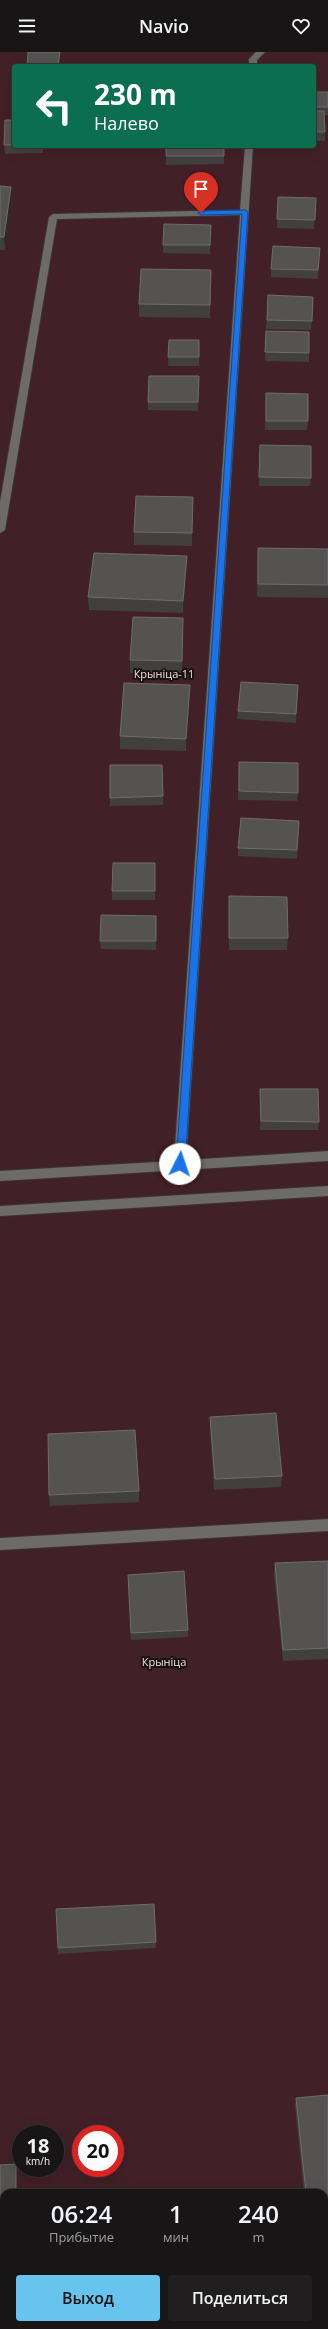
<!DOCTYPE html>
<html lang="ru">
<head>
<meta charset="utf-8">
<style>
	:root { --surface:#171515; --page:#201e1e; --text:#f1f3f6; --muted:#9e9fa0; --line:#363434; --accent:#66c4ef }
	body { margin:0; font-family:"Open Sans",sans-serif; background:var(--page); color:var(--text); height:100vh; display:flex; flex-direction:column; font-size:15px; white-space:nowrap }
	* { box-sizing:border-box; margin:0 }
	p { font-size:13px; color:var(--muted) }
	.icon { flex:none; width:22px; height:22px; fill:none; stroke:currentColor; stroke-width:2; stroke-linecap:round; stroke-linejoin:round }
	.map { position:relative; flex:1; overflow:hidden }
	.panel { position:absolute; left:0px; top:2137px; width:328px; height:140px; display:flex; flex-direction:column; background:var(--surface); border-radius:12px 12px 0 0; box-shadow:0 4px 16px #0002,0 0 0 1px var(--line) }
	.panel>* { flex:none }
	.hud { position:absolute; left:12px; top:12px; width:304px; height:84px; border-radius:4px; box-shadow:0 4px 16px #0002,0 0 0 1px var(--line); background:#0b6e4f; color:#fff; overflow:hidden }
	.speed { position:absolute; left:12px; top:2073px; display:flex; gap:8px; font-size:20px; font-weight:700; text-align:center }
	.speed>* { display:grid; place-content:center; width:52px; height:52px; border-radius:50%; background:var(--surface); box-shadow:0 4px 16px #0002,0 0 0 1px var(--line); line-height:1 }
	.speed small { font-size:10px; font-weight:400 }
	.speed .limit { border:6px solid #d22; background:#fff; color:#111 }
	.pin { position:absolute; display:grid; place-items:center; width:34px; height:34px; color:#fff; margin:-41px -17px; border-radius:50% 50% 50% 0; rotate:-45deg; box-shadow:0 0 4px #0007 }
	.pin .icon { rotate:45deg }
	.me { position:absolute; width:44px; margin:-22px; rotate:4deg; stroke-linejoin:round; filter:drop-shadow(0 0 3px #0008) }
	.turn { display:flex; align-items:center; gap:14px; height:84px; padding:0 16px; font-size:18px }
	.turn .icon { width:52px; height:52px; stroke-width:2.5 }
	.turn b { display:block; font-size:28px; line-height:34px }
	.eta { display:flex; justify-content:space-evenly; align-items:center; height:68px; text-align:center }
	.eta b { font-size:24px; font-weight:600; line-height:28px }
	.primary-button { display:flex; gap:8px; margin-top:auto; padding:8px 16px }
	.primary-button a { flex:1; height:46px; border-radius:4px; background:var(--accent); color:#111; font-size:16px; font-weight:600; line-height:46px; text-align:center }
	.primary-button a+a { background:var(--page); color:var(--text) }
	header { display:flex; justify-content:space-between; align-items:center; height:52px; padding:0 16px; background:var(--surface); font-size:18px; font-weight:600 }
	.map>svg:first-child { display:block }
	.green { fill:#422027; fill-rule:evenodd }
	.lines { fill:none; stroke-linecap:round; stroke-linejoin:round }
	.service-casing { stroke:#383636; stroke-width:2 }
	.minor-casing { stroke:#383636; stroke-width:2 }
	.service { fill:#6e6a6a; fill-rule:evenodd }
	.minor { fill:#6e6a6a; fill-rule:evenodd }
	.wall { fill:#423f3f }
	.shaded-wall { fill:#2c2929 }
	.building { fill:#555252; stroke:#6e6c6c }
	.route { fill:#1a73e8; stroke:#114b97 }
	.labels { text-anchor:middle; stroke-width:4; stroke-linejoin:round; paint-order:stroke }
	.park-label { font-size:11px; fill:#fbd8de; stroke:#151313 }
</style>
</head>
<body>
<header><svg class="icon" aria-label="menu" viewBox="0 0 24 24"><path d="M4 6h16M4 12h16M4 18h16"/></svg>Navio<svg class="icon" aria-label="heart" viewBox="0 0 24 24"><path d="M12 20l-8-8c-3-5 5-10 8-4 3-6 11-1 8 4z"/></svg></header>
<div class="map">
<svg width="328" height="2277" viewBox="0 0 328 2277">
	<rect width="100%" height="100%" fill="#1f1c1c"/>
	<path class="green" d="M0,0H328V2277H0ZM14,14H314V94H14ZM21,2082H55V2116H21ZM81,2082H115V2116H81ZM4,2141H324V2273H4Z"/>
	<g class="lines">
		<g class="service-casing">
			<path id="service" d="M256,0H265L257,8V14H249V7Z
				M245,94H253L186,1108L328,1099V1109L0,1129V1119L174,1109L240,163L57,167L5,478L0,481V450L49,165L53,162L240,158Z
				M328,1134V1144L0,1164V1154Z
				M328,1467V1479L0,1498V1486Z"/>
		</g>
		<g class="minor-casing">
			<path id="minor" d="M324,2257H328V2273H324Z
				M112,2273H193L191,2277H110Z"/>
		</g>
		<use href="#service" class="service"/>
		<use href="#minor" class="minor"/>
	</g>
	<path class="wall" d="M314,40H328V63H324L325,80V89H314Z
		M14,68V94H43V101L5,102L4,93Z
		M166,94L224,104V112L166,113Z
		M0,134L11,135L12,147L5,198H0Z
		M278,145L316,146L314,177L277,176Z
		M211,173L210,202L163,201V193Z
		M320,196L318,227L271,225V217Z
		M211,218L210,266L139,265V252Z
		M268,243L313,245L311,278L266,277Z
		M266,279L309,301V310L265,309Z
		M169,288H199V314H168Z
		M199,324L198,359L148,358V350Z
		M266,341L308,369L307,378H265Z
		M260,393L311,426L310,434H259Z
		M193,445L192,494L134,493V480Z
		M258,496L328,497V546L257,545Z
		M186,517L183,561L89,558L88,545Z
		M183,578L182,622L130,621V608Z
		M190,633L186,699L120,697V684Z
		M298,633L296,671L237,667L238,659Z
		M239,710L298,741L297,749L238,748Z
		M110,713L163,744V753L110,754Z
		M299,769L297,807L238,804V796Z
		M155,811V848H112V839Z
		M229,844L288,886L287,898H229Z
		M156,864V898L101,897L100,889Z
		M260,1037L319,1070L318,1078H260Z
		M210,1365L282,1424L281,1435L214,1438L210,1376Z
		M139,1439V1450L50,1454L49,1443Z
		M328,1509V1607L283,1609L274,1522L275,1511Z
		M128,1523L188,1578V1585L131,1588Z
		M154,1852L156,1896L58,1902V1896Z
		M328,2043V2162H324V2141H304L295,2054L296,2046Z
		M16,2112L17,2120L4,2141V2227L0,2228V2113Z"/>
	<path class="shaded-wall" d="M60,0L61,5L60,14H58Z
		M11,135L12,147L5,198L4,185Z
		M193,445V458L192,494V481Z
		M187,504L186,517L183,561V549Z
		M183,566V578L182,622V609Z
		M190,633V646L186,699V687Z
		M16,2112L17,2120V2141H16Z"/>
	<path class="building" d="M28,0H60L58,14H27Z
		M314,40H328V55H314Z
		M314,59H324L325,80H314Z
		M5,68H14V93H4Z
		M166,94H224V104H166Z
		M0,134L11,135L4,185H0Z
		M278,145L316,146L315,168L277,167Z
		M164,172L211,173L210,193H163Z
		M273,194L320,196L318,218L271,217Z
		M141,217L211,218L210,253L139,252Z
		M268,243L313,245L312,269L267,268Z
		M266,279L309,280V301L265,300Z
		M169,288H199V305H168Z
		M149,324H199L198,350H148Z
		M266,341L308,342V369H266Z
		M260,393L311,394V426L259,425Z
		M136,444L193,445L192,481L134,480Z
		M258,496L328,497V533L258,532Z
		M94,501L187,504L183,549L88,545Z
		M133,565L183,566L182,609L130,608Z
		M241,630L298,633L296,662L238,659Z
		M124,631L190,633L186,687L120,684Z
		M239,710L298,711V741L239,739Z
		M110,713H162L163,744L110,746Z
		M241,766L299,769L297,798L238,796Z
		M113,811H155V839H112Z
		M229,844L287,845L288,886H229Z
		M101,863L156,864V889H100Z
		M260,1037H318L319,1070L261,1069Z
		M276,1361L282,1424L215,1427L210,1365Z
		M135,1378L139,1439L49,1443L48,1382Z
		M328,1509V1596L283,1598L275,1511Z
		M184,1519L188,1578L131,1581L128,1523Z
		M154,1852L156,1890L58,1896L56,1857Z
		M328,2043V2154L324,2155V2141H306L296,2046Z
		M16,2112V2141H4V2220H0V2113Z"/>
	<path class="route" d="M245,158L248,160L185,1112L180,1116L176,1112L242,162L201,163L198,161L201,159Z"/>
	<g class="labels">
		<g class="park-label">
			<text x="164" y="626">Крыніца-11</text>
			<text x="164" y="1614">Крыніца</text>
		</g>
	</g>
</svg>
<div class="speed"><div>18<small>km/h</small></div><div class="limit">20</div></div>
<div class="pin" style="left:201px;top:161px;background:#d93025"><svg class="icon" aria-label="arrive" viewBox="0 0 24 24"><path d="M6 21V4h12l-3 4 3 4H6"/></svg></div>
<svg class="me" style="left:180px;top:1112px" viewBox="-20 -20 40 40"><circle r="19" fill="#fff"/><path d="M0-13L10 11 0 6-10 11z" fill="#1a73e8"/></svg>
<div class="hud">
<div class="turn"><svg class="icon" aria-label="left" viewBox="0 0 24 24"><path d="M17 20v-9H6M10 6l-5 5 5 5"/></svg><div><b>230 m</b>Налево</div></div>
</div>
<section class="panel">
<div class="eta">
<div><b>06:24</b><p>Прибытие</p></div>
<div><b>1</b><p>мин</p></div>
<div><b>240</b><p>m</p></div>
</div>
<div class="primary-button"><a>Выход</a><a>Поделиться</a></div>
</section>
</div>
</body>
</html>
